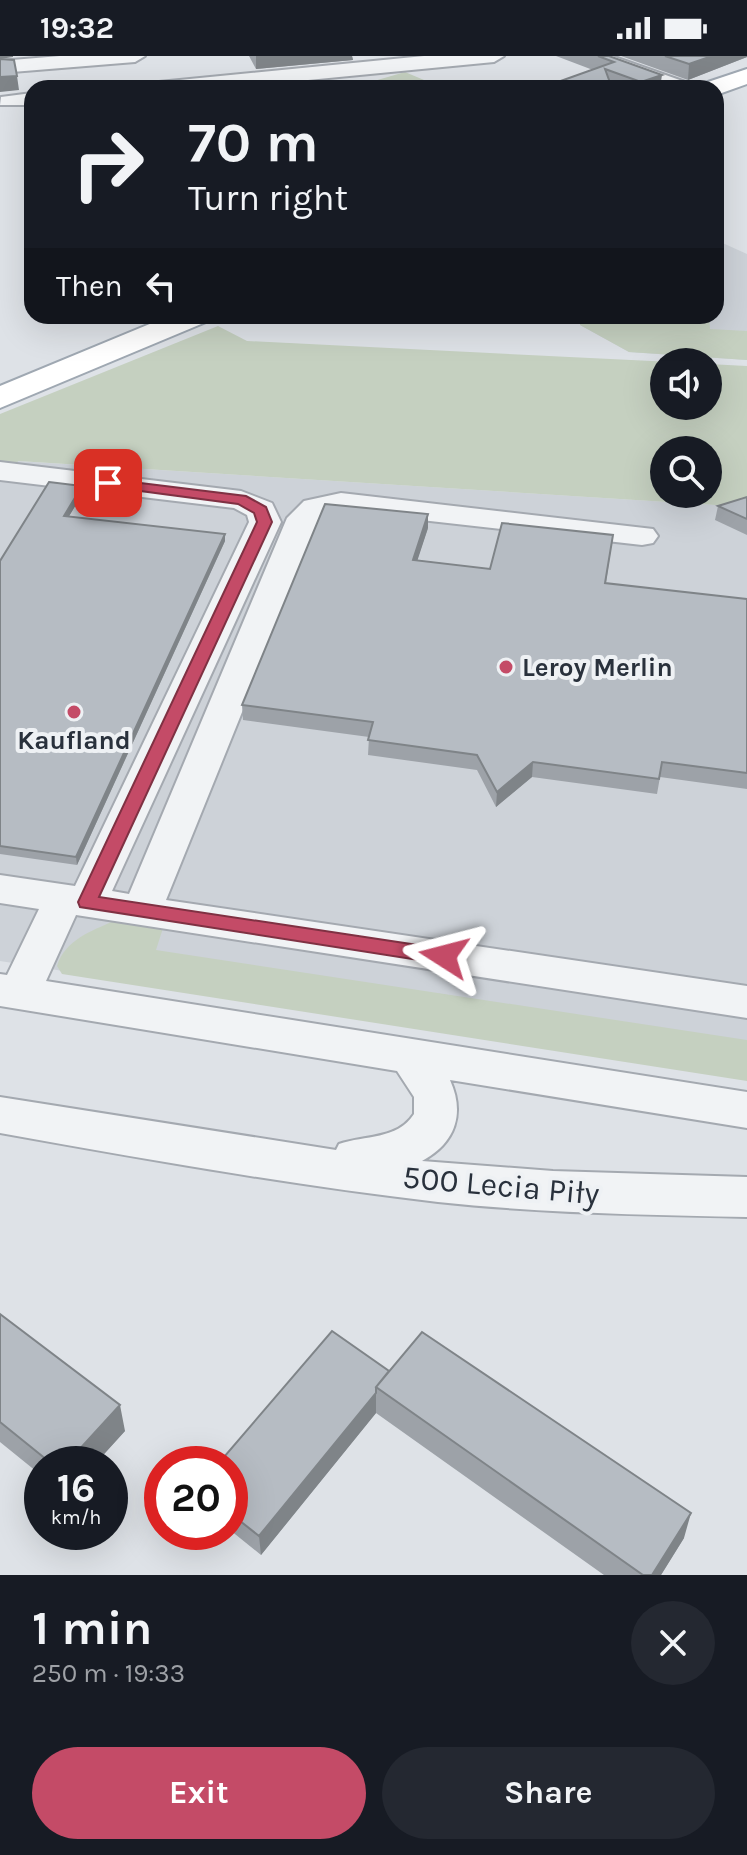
<!DOCTYPE html>
<html lang="en">
<head>
<meta charset="utf-8">
<style>
	:root { --surface:#171b24; --page:#242831; --text:#f1f3f6; --muted:#9ea1a6; --accent:#c44b67 }
	body { margin:0; font-family:Karla,sans-serif; background:var(--page); color:var(--text); height:100vh; display:flex; flex-direction:column; font-size:30px; white-space:nowrap }
	* { box-sizing:border-box; margin:0 }
	p { font-size:26px; color:var(--muted) }
	.icon { flex:none; width:44px; height:44px; fill:none; stroke:currentColor; stroke-width:2; stroke-linecap:round; stroke-linejoin:round }
	.map { position:relative; height:1519px; overflow:hidden }
	.panel { display:flex; flex-direction:column; background:var(--surface); flex:1 }
	.panel>* { flex:none }
	.guide { position:absolute; left:24px; top:24px; width:700px; height:244px; border-radius:24px; box-shadow:0 8px 32px #0002; background:#171b24; color:var(--text); overflow:hidden }
	.fabs { position:absolute; left:650px; top:292px; display:grid; gap:16px }
	.fabs a { display:grid; place-items:center; width:72px; height:72px; border-radius:50%; background:var(--surface); box-shadow:0 8px 32px #0002; font-size:40px }
	.speed { position:absolute; left:24px; top:1390px; display:flex; gap:16px; font-size:40px; font-weight:700; text-align:center }
	.speed>* { display:grid; place-content:center; width:104px; height:104px; border-radius:50%; background:var(--surface); box-shadow:0 8px 32px #0002; line-height:1 }
	.speed small { font-size:20px; font-weight:400 }
	.speed .limit { border:12px solid #d22; background:#fff; color:#111 }
	.pin { position:absolute; display:grid; place-items:center; width:68px; height:68px; color:#fff; margin:-34px; border-radius:16px; box-shadow:0 4px 12px #0006 }
	.me { position:absolute; width:88px; margin:-44px; rotate:279deg; stroke-linejoin:round; filter:drop-shadow(0 0 6px #0008) }
	.turn { display:flex; align-items:center; gap:28px; height:168px; padding:0 32px; font-size:36px }
	.turn .icon { width:104px; height:104px; stroke-width:2.5 }
	.turn b { display:block; font-size:56px; line-height:68px }
	.then { display:flex; align-items:center; height:76px; padding:0 32px; background:#0003; gap:16px; font-size:30px }
	.round { display:grid; place-items:center; flex:none; width:84px; height:84px; border-radius:42px; background:var(--page) }
	.summary { display:flex; align-items:center; justify-content:space-between; height:136px; padding:0 32px }
	h1 { font-size:48px; font-weight:700; line-height:60px }
	.primary-button { display:flex; gap:16px; margin-top:auto; padding:16px 32px }
	.primary-button a { flex:1; height:92px; border-radius:48px; background:var(--accent); color:#fff; font-size:32px; font-weight:700; line-height:92px; text-align:center }
	.primary-button a+a { background:var(--page); color:var(--text) }
	.status { display:flex; justify-content:space-between; align-items:center; height:56px; padding:0 40px; background:var(--surface); direction:ltr }
	.status svg { height:22px; fill:currentColor }
	.map>svg:first-child { display:block }
	.built { fill:#cdd2d8 }
	.green { fill:#c5d0c0; fill-rule:evenodd }
	.lines { fill:none; stroke-linecap:round; stroke-linejoin:round }
	.minor-casing { stroke:#a4a9b0; stroke-width:4 }
	.major-casing { stroke:#9fa8b2; stroke-width:4 }
	.minor { fill:#f1f3f5; fill-rule:evenodd }
	.major { fill:#fff; fill-rule:evenodd }
	.wall { fill:#9da2a8 }
	.shaded-wall { fill:#7f8488 }
	.building { fill:#b6bcc3; stroke:#7f8488; stroke-width:2 }
	.route { fill:#c44b67; stroke:#7f3143; stroke-width:2 }
	.poi-dot { fill:#c44b67; stroke:#eef1f4; stroke-width:3 }
	.labels { text-anchor:middle; stroke-width:8; stroke-linejoin:round; paint-order:stroke }
	.poi-label { font-size:26px; font-weight:bold; fill:#29313c; stroke:#eef1f4; text-anchor:start }
	.near-street-label { font-size:32px; fill:#29313c; stroke:#eef1f4 }
</style>
</head>
<body>
<div class="status"><b>19:32</b><svg viewBox="0 0 49 12"><path d="M0 12V9h3v3zM5 12V6h3v6zM10 12V3h3v9zM15 12V0h3v12zM26 1h20v11H26zM47 4h2v5h-2z"/></svg></div>
<div class="map">
<svg width="747" height="1519" viewBox="0 0 747 1519">
	<rect width="100%" height="100%" fill="#dee2e7"/>
	<path class="built" d="M716,184L747,198V304L629,296L580,269V260H716Z
		M0,404L747,451V1023L0,905Z"/>
	<path class="green" d="M405,16L443,32H389L374,25Z
		M580,260H709L710,273L747,275V304L629,296L580,269Z
		M218,270L247,285L672,306H664V350H708V308L747,310V451L18,405L16,410L0,409V358ZM664,394H708V438H664Z
		M114,865L163,872L156,894L747,984V1025L62,918L57,910C65,884 91,875 114,865Z"/>
	<g class="lines">
		<g class="minor-casing">
			<path id="minor" d="M60,0H145L135,6L0,17V5Z
				M424,0H504L494,6L225,32H149L159,26Z
				M583,0H612L691,28L694,32H664L586,4Z
				M32,37V49H0L1,41Z
				M0,406L241,435L272,447L281,466L112,835L129,838L287,462L304,445L341,437L653,473L658,480L653,487L642,489L341,455L321,461L166,844L747,930V962L76,859L46,925L747,1036V1072L450,1024C465,1057 456,1087 422,1105L553,1115L747,1121V1161C644,1159 540,1157 438,1146C291,1129 145,1103 0,1077V1041L336,1094L339,1088C365,1079 397,1084 414,1058V1041L397,1015L0,950V918L7,919L39,853L0,847V819L75,830L249,466L247,459L234,452L0,424Z"/>
		</g>
		<g class="major-casing">
			<path id="major" d="M747,13V28L716,39V32H702L705,27Z
				M169,260H210L206,266L0,352V330Z"/>
		</g>
		<use href="#minor" class="minor"/>
		<use href="#major" class="major"/>
	</g>
	<path class="wall" d="M249,0H352L353,4L256,13Z
		M556,0H609L660,32H614L593,14Z
		M621,0H747V1L688,24Z
		M83,437L69,460L225,485L77,809L0,798V505Z
		M747,441V479L715,464L718,450Z
		M428,472L417,504L490,513L613,479L606,527L747,543V733L660,721L657,738L532,721L496,751L477,714L368,699L369,681L243,664L242,649Z
		M0,1258L125,1375L95,1408H42V1420L0,1386Z
		M389,1315L684,1482L661,1519H604L376,1357L261,1499L230,1474V1408Z"/>
	<path class="shaded-wall" d="M0,0H13V1L0,3Z
		M256,0H352L353,4L256,13Z
		M712,0H747V1L688,24L689,8Z
		M662,19L660,32H640L641,26Z
		M17,20L19,34L0,36V21Z
		M82,430L83,437L65,467L64,460Z
		M428,458V472L413,518V504Z
		M225,478V485L77,809L76,801Z
		M533,706L532,721L496,751L497,736Z
		M376,1337V1357L261,1499L259,1480Z
		M120,1349L125,1375L95,1408H66Z
		M691,1457L684,1482L661,1519H652Z"/>
	<path class="building" d="M598,0H609L662,19L641,26L605,13L612,32H541L614,6Z
		M665,0H712L689,8Z
		M0,3L14,4L17,20L0,21Z
		M49,426L82,430L64,460L225,478L76,801L0,790V505Z
		M747,441V463L718,450Z
		M325,448L428,458L413,504L490,513L502,467L613,479L605,527L747,543V717L662,706L659,723L533,706L497,736L477,699L368,684L373,666L242,649Z
		M0,1258L120,1349L66,1408H52L0,1366Z
		M332,1275L389,1315L376,1331V1337L259,1480L230,1457V1408H218Z
		M422,1276L691,1457L652,1519H643L376,1331Z"/>
	<path class="route" d="M108,423L246,440L266,451L272,466L99,841L444,893L453,900L451,905L444,908L80,851L78,846L257,466L254,457L238,448L103,430L101,427Z"/>
	<g class="poi-dot">
		<circle cx="506" cy="611" r="8"/>
		<circle cx="74" cy="656" r="8"/>
	</g>
	<g class="labels">
		<g class="poi-label">
			<text x="522" y="620">Leroy Merlin</text>
			<text x="74" y="693" text-anchor="middle">Kaufland</text>
		</g>
		<g class="near-street-label">
			<text transform="translate(501 1129) rotate(5)" y="11">500 Lecia Piły</text>
		</g>
	</g>
</svg>
<div class="fabs">
<a><svg class="icon" aria-label="sound" viewBox="0 0 24 24"><path d="M4 9h4l5-4v14l-5-4H4zM17 9q2 3 0 6"/></svg></a>
<a><svg class="icon" aria-label="search" viewBox="0 0 24 24"><circle cx="10" cy="10" r="6"/><path d="M15 15l6 6"/></svg></a>
</div>
<div class="speed"><div>16<small>km/h</small></div><div class="limit">20</div></div>
<div class="pin" style="left:108px;top:427px;background:#d93025"><svg class="icon" aria-label="arrive" viewBox="0 0 24 24"><path d="M6 21V4h12l-3 4 3 4H6"/></svg></div>
<svg class="me" style="left:444px;top:900px" viewBox="-20 -20 40 40"><path d="M0-17L14 15 0 8-14 15z" fill="#c44b67" stroke="#fff" stroke-width="4"/></svg>
<div class="guide">
<div class="turn"><svg class="icon" aria-label="right" viewBox="0 0 24 24"><path d="M7 20v-9h11M14 6l5 5-5 5"/></svg><div><b>70 m</b>Turn right</div></div>
<div class="then">Then<svg class="icon" aria-label="left" viewBox="0 0 24 24"><path d="M17 20v-9H6M10 6l-5 5 5 5"/></svg></div>
</div>
</div>
<section class="panel">
<div class="summary"><div><h1>1 min</h1><p>250 m · 19:33</p></div><a class="round"><svg class="icon" aria-label="close" viewBox="0 0 24 24"><path d="M6 6l12 12M18 6L6 18"/></svg></a></div>
<div class="primary-button"><a>Exit</a><a>Share</a></div>
</section>
</body>
</html>
